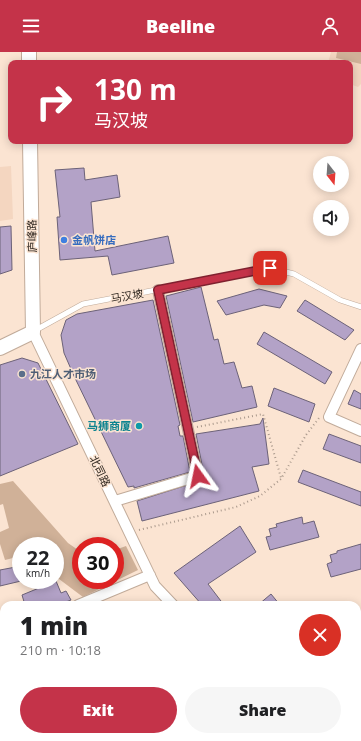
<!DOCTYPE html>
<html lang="en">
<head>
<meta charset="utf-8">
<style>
	:root { --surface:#fff; --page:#f6f6f6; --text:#202124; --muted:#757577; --accent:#c43349 }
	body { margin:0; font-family:"Open Sans","Noto Sans SC",sans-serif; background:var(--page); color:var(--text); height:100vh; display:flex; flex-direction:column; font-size:15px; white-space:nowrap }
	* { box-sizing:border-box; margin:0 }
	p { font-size:13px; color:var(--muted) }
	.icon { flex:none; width:22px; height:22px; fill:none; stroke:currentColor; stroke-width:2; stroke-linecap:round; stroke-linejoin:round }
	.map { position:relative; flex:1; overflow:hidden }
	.drawer { position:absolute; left:0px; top:549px; width:361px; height:140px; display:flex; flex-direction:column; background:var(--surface); border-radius:12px 12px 0 0; box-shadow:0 2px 10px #0003 }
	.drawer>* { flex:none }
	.top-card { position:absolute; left:8px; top:8px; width:345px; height:84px; border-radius:8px; box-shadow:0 2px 10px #0003; background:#c43349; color:#fff; overflow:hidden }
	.needle { width:26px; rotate:163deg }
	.tools { position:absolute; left:313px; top:104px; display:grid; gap:8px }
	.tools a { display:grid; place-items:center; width:36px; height:36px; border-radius:50%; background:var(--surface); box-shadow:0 2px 10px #0003; font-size:20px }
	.speed { position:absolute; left:12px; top:485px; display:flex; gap:8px; font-size:20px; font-weight:700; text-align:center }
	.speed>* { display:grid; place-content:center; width:52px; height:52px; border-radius:50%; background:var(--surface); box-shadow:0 2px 10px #0003; line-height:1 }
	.speed small { font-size:10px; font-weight:400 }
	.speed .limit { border:6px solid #d22; background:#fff; color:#111 }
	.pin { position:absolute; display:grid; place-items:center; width:34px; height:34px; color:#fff; margin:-17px; border-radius:8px; box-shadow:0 2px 6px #0006 }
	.me { position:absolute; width:44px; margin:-22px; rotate:348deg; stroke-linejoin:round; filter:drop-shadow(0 0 3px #0008) }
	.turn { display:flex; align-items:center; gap:14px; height:84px; padding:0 20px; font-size:18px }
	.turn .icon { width:52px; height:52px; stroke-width:2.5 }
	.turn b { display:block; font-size:28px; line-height:34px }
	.round { display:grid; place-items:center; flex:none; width:42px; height:42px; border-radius:21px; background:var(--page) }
	.headline { display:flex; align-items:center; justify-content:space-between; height:68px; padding:0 20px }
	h1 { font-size:24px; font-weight:800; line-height:30px }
	.button { display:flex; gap:8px; margin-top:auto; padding:8px 20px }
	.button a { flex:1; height:46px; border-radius:24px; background:var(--accent); color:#fff; font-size:16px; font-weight:800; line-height:46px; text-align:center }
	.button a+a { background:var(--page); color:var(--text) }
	header { display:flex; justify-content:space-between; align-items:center; height:52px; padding:0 20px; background:var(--accent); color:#fff; font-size:18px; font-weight:800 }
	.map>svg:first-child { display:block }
	.built { fill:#f4d6c0 }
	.green { fill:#d0b198 }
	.building { fill:#b3a2c7; stroke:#6c6278 }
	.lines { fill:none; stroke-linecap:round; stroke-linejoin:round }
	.service-casing { stroke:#c1ab9a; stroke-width:6 }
	.minor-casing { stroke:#c1ab9a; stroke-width:12 }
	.secondary-casing { stroke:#c1ab9a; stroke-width:16 }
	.path { stroke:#ab9a8d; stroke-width:2; stroke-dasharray:1 3; stroke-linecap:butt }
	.service { stroke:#fff; stroke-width:5 }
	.minor { stroke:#fff; stroke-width:10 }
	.secondary { stroke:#fff; stroke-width:14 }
	.route-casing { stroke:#7f212f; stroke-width:10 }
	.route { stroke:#c43349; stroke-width:7 }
	.shop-dot { fill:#3f7fe0; stroke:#fbe4d2; stroke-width:1.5 }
	.service-dot { fill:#5c6f8a; stroke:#fbe4d2; stroke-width:1.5 }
	.culture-dot { fill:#0f9aa8; stroke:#fbe4d2; stroke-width:1.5 }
	.labels { text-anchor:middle; stroke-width:3; stroke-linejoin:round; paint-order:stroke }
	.street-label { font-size:11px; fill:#2f2720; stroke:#fbe4d2 }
	.shop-label { font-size:11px; font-weight:bold; fill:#366cbe; stroke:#fbe4d2; text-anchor:start }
	.service-label { font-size:11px; font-weight:bold; fill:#4e5e75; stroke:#fbe4d2; text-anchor:start }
	.culture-label { font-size:11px; font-weight:bold; fill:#0d838f; stroke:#fbe4d2; text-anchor:end }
</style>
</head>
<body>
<header><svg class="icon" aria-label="menu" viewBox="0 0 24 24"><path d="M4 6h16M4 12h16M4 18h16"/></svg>Beeline<svg class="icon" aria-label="person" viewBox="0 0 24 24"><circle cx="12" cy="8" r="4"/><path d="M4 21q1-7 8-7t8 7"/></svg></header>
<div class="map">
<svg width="361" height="689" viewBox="0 0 361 689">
	<rect width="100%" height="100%" fill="#fbe4d2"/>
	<path class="built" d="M331,0H361V32L358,35L350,32V11H328Z
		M11,114L13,167L0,169V115Z"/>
	<path class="green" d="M337,0H361V12L336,6Z
		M13,429L68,491L81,500V528H115V498L126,494L138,518L83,545L55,524V494H21V504L5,508L0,492V480L9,476L3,452L0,453V432Z"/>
	<path class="building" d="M84,116L85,128L117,123L120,145L91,150L95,199L168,184L174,211L112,223L108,204L60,208L57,165H60L55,118Z
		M11,174L12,218L0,222V175Z
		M201,235L214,288L218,287L224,312L234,310L242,336L252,334L257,355L193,370L166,244Z
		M259,237L287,244L280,256L264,253L226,263L217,249Z
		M153,248L180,373L178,374L180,384H183L190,420L134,436V434L128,435L74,324L64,301L61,283L66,268L77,262Z
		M305,248L354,278L345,288L297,259Z
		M264,280L332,320L325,332L257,292Z
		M22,306L38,311L78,392L0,424V313Z
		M274,336L315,352L309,370L268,354Z
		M354,338L361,342V357L348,352Z
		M263,366L269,412L252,415L259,439L142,469L137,449L203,428L204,423L196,382L260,372Z
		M329,382L361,394V411L323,397Z
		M303,418L361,440V454L298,430Z
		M302,465L303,472L314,469L319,485L270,498L266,485L271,484L269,477L277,475L276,472Z
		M240,474L256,500L208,532L224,553H202L174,521Z
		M361,492V517L331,525L327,512L332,510L330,503L337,501V499Z
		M21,514V529L0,534V518Z
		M56,529L61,541L66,539L71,548L58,553H25L22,543Z
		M271,542L280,553H258Z"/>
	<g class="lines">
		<g class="service-casing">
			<path id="service" d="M34,279L83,252L270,216L294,222L340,248L361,255"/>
		</g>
		<g class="minor-casing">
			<path id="minor" d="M33,280L155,534L173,553
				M361,297L329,365L361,379
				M115,449L198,424L158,238
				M78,553L150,523
				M0,586L4,584
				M301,685L306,689
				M234,689L238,685"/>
		</g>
		<g class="secondary-casing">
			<path id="secondary" d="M29,0V11
				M0,296L33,280L30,89"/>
		</g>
		<path class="path" d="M197,375L263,362L281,426
			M139,478L236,455L260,444L281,427L306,383L319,366"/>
		<use href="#service" class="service"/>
		<use href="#minor" class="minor"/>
		<use href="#secondary" class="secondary"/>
	</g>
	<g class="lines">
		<g class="route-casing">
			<path id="route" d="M198,424L158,238L270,216"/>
		</g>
		<use href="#route" class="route"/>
	</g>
	<circle class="shop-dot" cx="64" cy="188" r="4"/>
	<circle class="service-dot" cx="22" cy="322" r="4"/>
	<circle class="culture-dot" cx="139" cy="374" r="4"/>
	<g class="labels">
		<g class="street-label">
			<text transform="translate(32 184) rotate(-91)" y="4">庐峰路</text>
			<text transform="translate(127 244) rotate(-11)" y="4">马汉坡</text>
			<text transform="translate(100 419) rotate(64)" y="4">北司路</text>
		</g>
		<g class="shop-label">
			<text x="72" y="192">金帆饼店</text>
		</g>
		<g class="service-label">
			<text x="30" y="326">九江人才市场</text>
		</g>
		<g class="culture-label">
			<text x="131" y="378">马狮商厦</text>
		</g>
	</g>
</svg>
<div class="tools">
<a><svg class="needle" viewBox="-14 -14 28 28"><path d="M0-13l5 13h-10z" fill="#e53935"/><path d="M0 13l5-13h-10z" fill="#757577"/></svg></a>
<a><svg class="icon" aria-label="sound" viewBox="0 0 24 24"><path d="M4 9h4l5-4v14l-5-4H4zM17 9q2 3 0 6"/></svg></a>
</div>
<div class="speed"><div>22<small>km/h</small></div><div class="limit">30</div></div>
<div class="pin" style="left:270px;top:216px;background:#d93025"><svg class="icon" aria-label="arrive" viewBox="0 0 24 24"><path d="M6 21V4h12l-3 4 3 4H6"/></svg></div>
<svg class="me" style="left:198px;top:424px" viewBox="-20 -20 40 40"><path d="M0-17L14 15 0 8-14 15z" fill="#c43349" stroke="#fff" stroke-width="4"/></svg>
<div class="top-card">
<div class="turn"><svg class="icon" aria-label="right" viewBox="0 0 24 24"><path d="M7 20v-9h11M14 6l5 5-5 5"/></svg><div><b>130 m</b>马汉坡</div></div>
</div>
<section class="drawer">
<div class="headline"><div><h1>1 min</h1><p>210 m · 10:18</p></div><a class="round" style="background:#d93025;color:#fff"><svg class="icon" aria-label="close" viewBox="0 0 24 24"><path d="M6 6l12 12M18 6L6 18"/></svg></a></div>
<div class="button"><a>Exit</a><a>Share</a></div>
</section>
</div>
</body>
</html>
